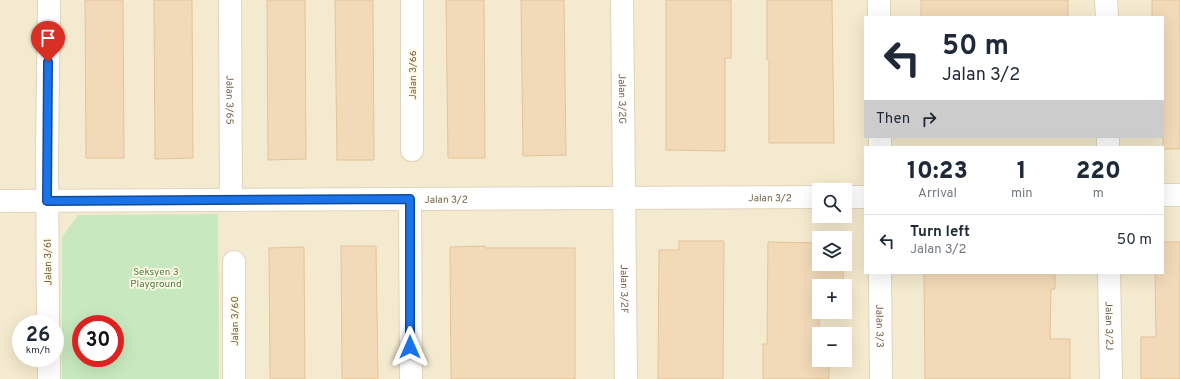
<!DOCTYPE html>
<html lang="en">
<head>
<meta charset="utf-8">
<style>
	:root { --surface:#fff; --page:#f6f6f7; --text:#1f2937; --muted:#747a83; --line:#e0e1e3 }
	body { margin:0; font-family:Overpass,sans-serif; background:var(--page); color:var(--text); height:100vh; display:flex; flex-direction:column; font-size:15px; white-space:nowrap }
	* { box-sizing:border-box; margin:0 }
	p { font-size:13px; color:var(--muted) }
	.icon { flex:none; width:22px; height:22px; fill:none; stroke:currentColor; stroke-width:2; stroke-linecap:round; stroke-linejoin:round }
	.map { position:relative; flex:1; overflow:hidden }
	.sheet { position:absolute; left:864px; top:146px; width:300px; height:128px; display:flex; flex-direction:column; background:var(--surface); border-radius:0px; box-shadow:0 4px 16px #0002 }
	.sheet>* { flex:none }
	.banner { position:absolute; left:864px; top:16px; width:300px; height:122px; border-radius:0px; box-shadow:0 4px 16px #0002; background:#fff; color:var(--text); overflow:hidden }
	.tools { position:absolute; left:812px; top:183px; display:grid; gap:8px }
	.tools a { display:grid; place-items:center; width:40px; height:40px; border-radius:0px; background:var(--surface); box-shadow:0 4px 16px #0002; font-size:20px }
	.speed { position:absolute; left:12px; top:315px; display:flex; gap:8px; font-size:20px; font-weight:700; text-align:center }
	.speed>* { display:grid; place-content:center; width:52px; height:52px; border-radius:50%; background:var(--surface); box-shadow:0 4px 16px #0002; line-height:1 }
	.speed small { font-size:10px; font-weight:400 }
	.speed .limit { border:6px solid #d22; background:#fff; color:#111 }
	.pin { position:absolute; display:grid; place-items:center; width:34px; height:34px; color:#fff; margin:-41px -17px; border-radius:50% 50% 50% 0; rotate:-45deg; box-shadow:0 0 4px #0007 }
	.pin .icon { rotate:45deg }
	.me { position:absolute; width:44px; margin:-22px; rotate:0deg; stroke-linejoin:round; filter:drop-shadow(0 0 3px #0008) }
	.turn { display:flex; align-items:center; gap:14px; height:84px; padding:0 12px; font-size:18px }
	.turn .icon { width:52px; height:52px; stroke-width:2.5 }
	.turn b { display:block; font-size:28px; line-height:34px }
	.then { display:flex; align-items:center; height:38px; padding:0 12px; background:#0003; gap:8px; font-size:15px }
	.eta { display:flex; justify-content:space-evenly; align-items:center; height:68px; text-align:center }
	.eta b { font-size:24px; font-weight:800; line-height:28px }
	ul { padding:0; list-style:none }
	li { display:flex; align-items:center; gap:12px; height:52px; padding:0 12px; border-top:1px solid var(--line) }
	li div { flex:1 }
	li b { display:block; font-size:15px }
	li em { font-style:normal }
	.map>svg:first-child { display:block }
	.residential { fill:#f4eacf; fill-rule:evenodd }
	.green { fill:#c8e9bf; fill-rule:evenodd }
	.building { fill:#f2dab8; stroke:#e4c398 }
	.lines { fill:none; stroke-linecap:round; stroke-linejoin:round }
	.minor-casing { stroke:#e0d4bc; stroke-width:24 }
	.minor { stroke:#fff; stroke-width:22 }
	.route-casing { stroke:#114b97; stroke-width:10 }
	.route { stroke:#1a73e8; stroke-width:7 }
	.labels { text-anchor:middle; stroke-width:3.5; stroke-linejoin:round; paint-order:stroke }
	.street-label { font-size:10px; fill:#735f47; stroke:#fffae6 }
	.park-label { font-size:10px; fill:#497f42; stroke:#fffae6 }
</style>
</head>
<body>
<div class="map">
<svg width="1180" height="379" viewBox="0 0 1180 379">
	<rect width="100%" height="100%" fill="#fcf7e0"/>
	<path class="residential" d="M0,0H1180V379H0ZM865,17H1163V137H865ZM865,147H1163V273H865ZM819,190H845V216H819ZM819,238H845V264H819ZM819,286H845V312H819ZM21,324H55V358H21ZM81,324H115V358H81ZM819,334H845V360H819Z"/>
	<path class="green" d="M218,214L219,379H62V237L78,215ZM81,324H115V358H81Z"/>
	<path class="building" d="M85,0H123L124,158H86Z
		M154,0H192L193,158L155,159Z
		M267,0H305L306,159L268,160Z
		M335,0H373L374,160H337Z
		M446,0H484L485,158H448Z
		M521,0H564L566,155L523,156Z
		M666,0H731V58H725V151L666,150Z
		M767,0H832L834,143H769V60H767Z
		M921,0H1068V17H921Z
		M1152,0H1180V149H1163V17H1152Z
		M679,241H724L723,379H658L659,250H679Z
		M768,242L819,243V264H843V286H819V312H842V315H819V360H829V379H763V344H767Z
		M1163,242H1180V379H1141V337H1156L1155,273H1163Z
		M341,246H376L378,379H342Z
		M485,246V248H575V379H451L450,247Z
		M304,247L305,379H270L269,248Z
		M924,273H1055V289H1051L1050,339H1070V379H925Z"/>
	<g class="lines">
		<g class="minor-casing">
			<g id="minor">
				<path id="s1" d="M230,0L231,200"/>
				<path id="s2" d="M622,0L626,379"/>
				<path d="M879,0V17"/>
				<path d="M1106,0L1107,17"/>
				<path d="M880,137V147"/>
				<path d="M1108,137V147"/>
				<path d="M412,150V0"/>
				<path d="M1163,195H1180"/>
				<path d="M845,197H865"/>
				<path d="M410,199L411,379"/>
				<path id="s3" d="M0,201L819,197"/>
				<path id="s4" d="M880,273L881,379"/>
				<path id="s5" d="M1109,273L1111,379"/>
				<path d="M48,324L47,154L49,0"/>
				<path d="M49,358V379"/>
				<path d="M234,379V262"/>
			</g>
		</g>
		<use href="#minor" class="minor"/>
	</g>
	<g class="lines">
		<g class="route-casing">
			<path id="route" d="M48,62L47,201L410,199V347"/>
		</g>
		<use href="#route" class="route"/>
	</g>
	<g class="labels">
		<g class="street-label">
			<text transform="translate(412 75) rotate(-90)" y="4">Jalan 3/66</text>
			<text dy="4" stroke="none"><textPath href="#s2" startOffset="99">Jalan 3/2G</textPath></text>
			<text dy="4" stroke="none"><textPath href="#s1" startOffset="100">Jalan 3/65</textPath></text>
			<text dy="4" stroke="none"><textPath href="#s3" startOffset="770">Jalan 3/2</textPath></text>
			<text dy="4" stroke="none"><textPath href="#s3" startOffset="446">Jalan 3/2</textPath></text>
			<text transform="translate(47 262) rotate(-91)" y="4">Jalan 3/61</text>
			<text dy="4" stroke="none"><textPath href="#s2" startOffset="289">Jalan 3/2F</textPath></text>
			<text transform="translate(234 321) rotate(-90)" y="4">Jalan 3/60</text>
			<text dy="4" stroke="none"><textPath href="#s4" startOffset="53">Jalan 3/3</textPath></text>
			<text dy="4" stroke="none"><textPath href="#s5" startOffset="53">Jalan 3/2J</textPath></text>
		</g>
		<g class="park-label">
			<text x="156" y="275">Seksyen 3<tspan x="156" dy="12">Playground</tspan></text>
		</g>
	</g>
</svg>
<div class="tools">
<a><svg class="icon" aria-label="search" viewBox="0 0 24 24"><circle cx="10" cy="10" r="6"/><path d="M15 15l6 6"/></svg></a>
<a><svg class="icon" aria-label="layers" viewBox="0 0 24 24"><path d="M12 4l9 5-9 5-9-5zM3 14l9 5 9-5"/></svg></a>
<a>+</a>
<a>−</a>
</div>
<div class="speed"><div>26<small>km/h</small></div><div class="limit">30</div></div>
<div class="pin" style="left:48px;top:62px;background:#d93025"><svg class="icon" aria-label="arrive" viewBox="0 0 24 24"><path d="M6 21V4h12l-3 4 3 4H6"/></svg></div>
<svg class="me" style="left:410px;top:347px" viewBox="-20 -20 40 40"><path d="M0-17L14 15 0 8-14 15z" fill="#1a73e8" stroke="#fff" stroke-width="4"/></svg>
<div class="banner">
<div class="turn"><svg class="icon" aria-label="left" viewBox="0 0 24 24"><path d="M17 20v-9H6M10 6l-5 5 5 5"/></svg><div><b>50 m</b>Jalan 3/2</div></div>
<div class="then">Then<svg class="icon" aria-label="right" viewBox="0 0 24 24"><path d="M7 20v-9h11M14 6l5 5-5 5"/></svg></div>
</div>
<section class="sheet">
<div class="eta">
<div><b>10:23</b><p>Arrival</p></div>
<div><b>1</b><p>min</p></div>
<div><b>220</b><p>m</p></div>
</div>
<ul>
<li><svg class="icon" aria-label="left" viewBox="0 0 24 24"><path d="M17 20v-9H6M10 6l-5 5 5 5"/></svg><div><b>Turn left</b><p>Jalan 3/2</p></div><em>50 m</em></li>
</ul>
</section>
</div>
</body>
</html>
